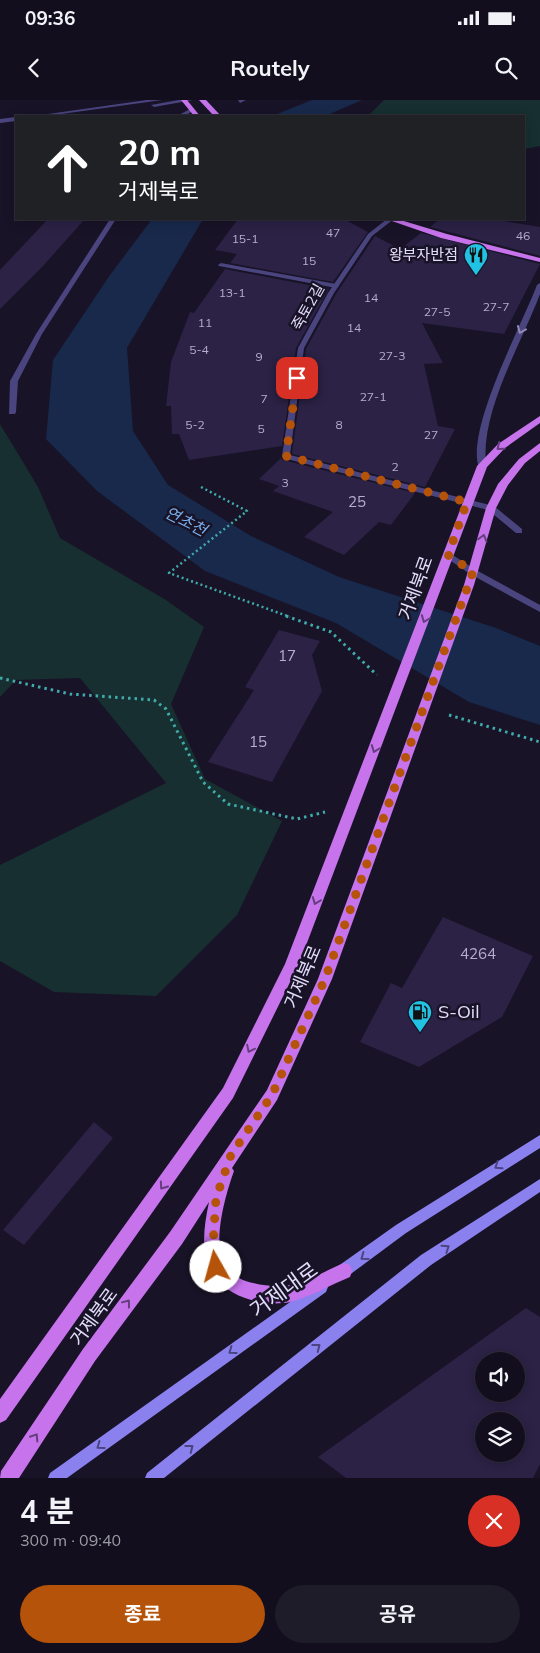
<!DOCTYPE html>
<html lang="ko">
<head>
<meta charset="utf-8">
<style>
	:root { --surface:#120e1d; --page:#1f1c2a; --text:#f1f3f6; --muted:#9c9ca4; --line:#312e3b; --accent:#b45309 }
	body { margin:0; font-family:Mulish,"Noto Sans KR",sans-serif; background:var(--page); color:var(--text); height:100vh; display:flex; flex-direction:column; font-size:19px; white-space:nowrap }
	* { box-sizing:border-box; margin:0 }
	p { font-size:16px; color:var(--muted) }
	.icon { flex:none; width:28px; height:28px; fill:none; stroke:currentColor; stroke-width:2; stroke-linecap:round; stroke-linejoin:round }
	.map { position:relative; height:1378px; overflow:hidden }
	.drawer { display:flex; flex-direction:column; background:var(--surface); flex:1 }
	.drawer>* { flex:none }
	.guide { position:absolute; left:15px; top:15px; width:510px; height:105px; border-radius:0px; box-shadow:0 2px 12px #0003,0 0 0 1px var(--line); background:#202124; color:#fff; overflow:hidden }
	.buttons { position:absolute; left:475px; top:1252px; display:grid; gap:10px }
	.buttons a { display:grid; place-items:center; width:50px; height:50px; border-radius:50%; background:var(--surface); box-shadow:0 2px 12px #0003,0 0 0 1px var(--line); font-size:25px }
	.pin { position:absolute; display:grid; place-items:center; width:42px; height:42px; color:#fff; margin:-21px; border-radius:10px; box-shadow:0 2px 8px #0006 }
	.me { position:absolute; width:55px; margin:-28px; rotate:353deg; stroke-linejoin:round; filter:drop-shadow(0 0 4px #0008) }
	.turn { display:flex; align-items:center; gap:18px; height:105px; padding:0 20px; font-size:22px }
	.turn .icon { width:65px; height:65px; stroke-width:2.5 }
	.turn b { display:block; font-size:35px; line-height:42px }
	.round { display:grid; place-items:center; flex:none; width:52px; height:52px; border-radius:26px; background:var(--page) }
	.overview { display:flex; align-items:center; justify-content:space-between; height:85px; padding:0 20px }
	h1 { font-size:30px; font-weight:700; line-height:38px }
	.button { display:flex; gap:10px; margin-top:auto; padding:10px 20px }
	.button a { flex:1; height:58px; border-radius:30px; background:var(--accent); color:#fff; font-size:20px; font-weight:700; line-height:58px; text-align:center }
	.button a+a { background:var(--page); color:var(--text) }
	.status { display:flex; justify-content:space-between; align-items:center; height:35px; padding:0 25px; background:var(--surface); direction:ltr }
	.status svg { height:14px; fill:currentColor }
	header { display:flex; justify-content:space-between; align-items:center; height:65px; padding:0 20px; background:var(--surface); font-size:22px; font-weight:700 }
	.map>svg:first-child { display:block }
	.green { fill:#172f30 }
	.water { fill:#18294b }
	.building { fill:#2b2245; fill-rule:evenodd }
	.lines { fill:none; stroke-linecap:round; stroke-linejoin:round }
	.path-far1 { stroke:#40abab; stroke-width:2.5; stroke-dasharray:2 3; stroke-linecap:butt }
	.path { stroke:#40abab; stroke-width:3; stroke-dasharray:2.5 4; stroke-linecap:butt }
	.service { fill:#4a457f; fill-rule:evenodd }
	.minor { fill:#4a457f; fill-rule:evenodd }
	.secondary { fill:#8a81ee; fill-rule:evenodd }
	.primary { fill:#c673ec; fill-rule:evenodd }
	.oneway { stroke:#8f89b7 }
	.oneway2 { stroke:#663e80 }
	.oneway3 { stroke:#4b4481 }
	.route { stroke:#b45309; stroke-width:9; stroke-dasharray:0 16.2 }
	.labels { text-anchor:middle; stroke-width:5; stroke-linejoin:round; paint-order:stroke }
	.far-number-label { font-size:12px; fill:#b5aece }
	.far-poi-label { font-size:15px; fill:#e3ddfb; stroke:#181327; text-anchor:end }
	.far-street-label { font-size:15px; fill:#e3ddfb; stroke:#181327 }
	.number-label { font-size:15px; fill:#b5aece }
	.far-water-label { font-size:16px; font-style:italic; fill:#79b0ed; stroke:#181327 }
	.street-label { font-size:18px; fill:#e3ddfb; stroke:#181327 }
	.poi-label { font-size:18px; fill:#e3ddfb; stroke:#181327; text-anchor:start }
	.near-street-label { font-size:21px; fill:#e3ddfb; stroke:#181327 }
</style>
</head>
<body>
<div class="status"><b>09:36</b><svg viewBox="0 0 49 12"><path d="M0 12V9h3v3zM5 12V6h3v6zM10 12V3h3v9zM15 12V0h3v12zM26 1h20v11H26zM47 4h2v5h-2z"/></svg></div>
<header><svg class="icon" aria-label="back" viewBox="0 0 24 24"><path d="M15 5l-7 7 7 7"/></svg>Routely<svg class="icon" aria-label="search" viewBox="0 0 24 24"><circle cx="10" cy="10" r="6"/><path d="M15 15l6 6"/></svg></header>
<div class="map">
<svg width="540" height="1378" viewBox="0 0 540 1378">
	<rect width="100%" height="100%" fill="#181327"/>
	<path class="green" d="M384,0H540V46L524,49V16H371L370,14Z
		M0,324L38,387L60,438L166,500L204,527L171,604L205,679L282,721L237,815L156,896L54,892L0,861V765L166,683L80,578L16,580L0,597Z"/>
	<path class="water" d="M312,0H362L325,16H272Z
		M152,119H203L127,248L133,331L168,385L251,436L339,477L496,528L540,546V625L469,602L336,523L205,471L97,391L46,339L53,260L110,175Z"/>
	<path class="building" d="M48,119H85L42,167L0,209V170Z
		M238,119H344L368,132L333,182L230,163L237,154L215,150Z
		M440,119H492L540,127V156L430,127Z
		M421,133L540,164L504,234L422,223L443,263L424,264L438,326L455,329L425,387L292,354L306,249L336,194L375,136L400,149Z
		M225,169L329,189L296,248L282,346L189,360L179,334H172L171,306H166L171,262L190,212L194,213Z
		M281,358L283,360L415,393L391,425L379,422L344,455L304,437L333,412L273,391L279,386L259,379Z
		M279,530L320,541L312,555L322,591L272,682L208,662L254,590L245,587Z
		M443,817L533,856L502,917L419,967L360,942L391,883L402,888Z
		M94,1022L113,1038L24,1145L3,1130Z
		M526,1208L540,1217V1364L533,1378H346L318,1357ZM484,1261H516V1294H484ZM484,1321H516V1354H484Z"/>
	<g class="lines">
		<path class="path-far1" d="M201,387L247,411L169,473L290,517"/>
		<path class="path" d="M286,516L331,532L377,575
			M0,578L70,594L154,600L166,609L203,682L228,704L297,719L325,712
			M449,615L540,642"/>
		<path class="service" d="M238,0H246L240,3Z
			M221,163L336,184L339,186L336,188L219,166L218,165Z
			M540,183V194C521,245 480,311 486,366L485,368H479C465,330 522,225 537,185Z
			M488,406H494L522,429V433H516L488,410Z
			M448,452L476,470L540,505V512L470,474L445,457L444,455Z"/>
		<path class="minor" d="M147,0H162L47,16H34Z
			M179,0H193L154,7L151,5Z
			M190,9L195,10L184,16H177Z
			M16,17V21L0,23V19Z
			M110,119H116L42,234L18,281L16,312L15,314H9L10,281L36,234Z
			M387,119H394L372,136L334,193L304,248L290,355L494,406V410H488L283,358L282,356L298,248L328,193L368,134Z"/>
		<path class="secondary" d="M540,1035V1048L406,1133L344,1179L339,1181L334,1179L332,1174L334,1169L396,1125Z
			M540,1079V1092L431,1165L164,1378H145L147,1373L421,1155Z
			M321,1180L326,1182L328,1187L326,1192L67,1378H48L50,1373Z"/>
		<path class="primary" d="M181,0H187L200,16H194Z
			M199,0H206L221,16H214Z
			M386,119H397L447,134L540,158V162L441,138Z
			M540,316V323L505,348L487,367L299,864L233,998L6,1320L0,1323V1299L223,988L285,864L477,366L498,344Z
			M540,343V351L525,363L508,385L496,408L474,485L332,879L277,1000L232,1068L234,1071C226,1093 213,1139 223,1161C227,1173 241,1181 253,1183C265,1186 278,1187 291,1185C309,1181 327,1170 344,1163L350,1165L352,1171L350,1177C330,1185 311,1197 290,1202C275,1205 259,1203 245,1198C199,1181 200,1144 209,1102L182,1144L95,1261L19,1378H0L1,1371L83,1249L170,1132L267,990L318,879L464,485L486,408L498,384L519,359Z"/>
	</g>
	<defs><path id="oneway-chevron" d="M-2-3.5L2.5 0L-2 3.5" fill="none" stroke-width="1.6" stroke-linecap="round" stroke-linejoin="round" transform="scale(1.25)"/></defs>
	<use class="oneway" href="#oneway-chevron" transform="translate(521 230) rotate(113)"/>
	<g class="oneway2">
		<use href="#oneway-chevron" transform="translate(500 347) rotate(141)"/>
		<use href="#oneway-chevron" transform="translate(483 438) rotate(-74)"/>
		<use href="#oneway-chevron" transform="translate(425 519) rotate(111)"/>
		<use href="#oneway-chevron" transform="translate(375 649) rotate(111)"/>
		<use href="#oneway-chevron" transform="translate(316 801) rotate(111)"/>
		<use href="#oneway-chevron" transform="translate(250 949) rotate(116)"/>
		<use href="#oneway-chevron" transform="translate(163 1086) rotate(125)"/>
		<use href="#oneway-chevron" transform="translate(127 1203) rotate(-53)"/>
		<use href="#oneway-chevron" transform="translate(35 1337) rotate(-57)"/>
	</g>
	<g class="oneway3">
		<use href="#oneway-chevron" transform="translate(498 1066) rotate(147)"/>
		<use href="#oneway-chevron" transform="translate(446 1148) rotate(-34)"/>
		<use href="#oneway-chevron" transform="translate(364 1157) rotate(144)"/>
		<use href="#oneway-chevron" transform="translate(317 1247) rotate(-38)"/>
		<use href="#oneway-chevron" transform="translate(232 1251) rotate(144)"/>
		<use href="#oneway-chevron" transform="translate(100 1346) rotate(144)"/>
		<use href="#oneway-chevron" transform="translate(190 1348) rotate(-38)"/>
	</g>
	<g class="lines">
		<path class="route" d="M216,1167L213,1145L216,1098L231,1055L272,995L325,879L473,472L448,455L467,402L286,356L297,278"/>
	</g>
	<defs>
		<g id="restaurant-pin" transform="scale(1.25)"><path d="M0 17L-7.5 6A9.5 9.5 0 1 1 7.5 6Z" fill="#22c3e2" stroke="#181327"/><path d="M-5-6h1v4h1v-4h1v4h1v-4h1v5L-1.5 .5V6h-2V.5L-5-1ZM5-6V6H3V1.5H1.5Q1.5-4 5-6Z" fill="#111"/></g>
		<g id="fuel-pin" transform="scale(1.25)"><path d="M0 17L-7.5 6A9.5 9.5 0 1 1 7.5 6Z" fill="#22c3e2" stroke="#181327"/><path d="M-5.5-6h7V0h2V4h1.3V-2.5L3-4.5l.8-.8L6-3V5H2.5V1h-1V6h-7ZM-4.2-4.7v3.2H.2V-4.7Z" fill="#111"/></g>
	</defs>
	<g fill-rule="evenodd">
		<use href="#restaurant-pin" x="476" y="155"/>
		<use href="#fuel-pin" x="420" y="912"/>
	</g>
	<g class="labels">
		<g class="far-number-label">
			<text x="333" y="137">47</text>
			<text x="523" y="140">46</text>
			<text x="245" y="143">15-1</text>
			<text x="309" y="165">15</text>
			<text x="232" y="197">13-1</text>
			<text x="371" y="202">14</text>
			<text x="496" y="211">27-7</text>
			<text x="437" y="216">27-5</text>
			<text x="205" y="227">11</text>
			<text x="354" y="232">14</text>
			<text x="199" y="254">5-4</text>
			<text x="392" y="260">27-3</text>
			<text x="259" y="261">9</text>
			<text x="373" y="301">27-1</text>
			<text x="264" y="303">7</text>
			<text x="195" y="329">5-2</text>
			<text x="339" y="329">8</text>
			<text x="261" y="333">5</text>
			<text x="431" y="339">27</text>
			<text x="395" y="371">2</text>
			<text x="285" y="387">3</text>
		</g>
		<g class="far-poi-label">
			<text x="458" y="160">왕부자반점</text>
		</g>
		<g class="far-street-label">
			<text transform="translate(308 207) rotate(-61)" y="5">죽토2길</text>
		</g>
		<g class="number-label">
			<text x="357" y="407">25</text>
			<text x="287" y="561">17</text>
			<text x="258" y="647">15</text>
			<text x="478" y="859">4264</text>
		</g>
		<g class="far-water-label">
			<text transform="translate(186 421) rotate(27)" y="6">연초천</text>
		</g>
		<g class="street-label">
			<text transform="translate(416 488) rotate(-70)" y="6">거제북로</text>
			<text transform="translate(303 877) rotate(-67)" y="6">거제북로</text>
			<text transform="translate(94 1217) rotate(-54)" y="6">거제북로</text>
		</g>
		<g class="poi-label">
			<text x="438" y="918">S-Oil</text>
		</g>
		<g class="near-street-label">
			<text transform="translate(284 1190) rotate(-36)" y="7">거제대로</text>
		</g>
	</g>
</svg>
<div class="buttons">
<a><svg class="icon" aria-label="sound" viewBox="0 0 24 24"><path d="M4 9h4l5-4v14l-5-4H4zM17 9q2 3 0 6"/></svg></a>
<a><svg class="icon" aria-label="layers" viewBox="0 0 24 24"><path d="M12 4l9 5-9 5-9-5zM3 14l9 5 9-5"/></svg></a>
</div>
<div class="pin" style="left:297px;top:278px;background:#d93025"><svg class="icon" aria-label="arrive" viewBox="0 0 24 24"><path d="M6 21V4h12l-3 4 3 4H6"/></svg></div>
<svg class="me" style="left:216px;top:1167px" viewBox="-20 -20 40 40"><circle r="19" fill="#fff"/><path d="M0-13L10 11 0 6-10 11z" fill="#b45309"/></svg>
<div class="guide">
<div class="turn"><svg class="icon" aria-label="ahead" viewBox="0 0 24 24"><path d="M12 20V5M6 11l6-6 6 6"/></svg><div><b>20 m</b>거제북로</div></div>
</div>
</div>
<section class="drawer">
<div class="overview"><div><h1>4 분</h1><p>300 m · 09:40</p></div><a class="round" style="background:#d93025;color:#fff"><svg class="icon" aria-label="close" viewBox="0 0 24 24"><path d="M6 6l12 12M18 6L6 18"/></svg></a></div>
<div class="button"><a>종료</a><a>공유</a></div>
</section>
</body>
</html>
